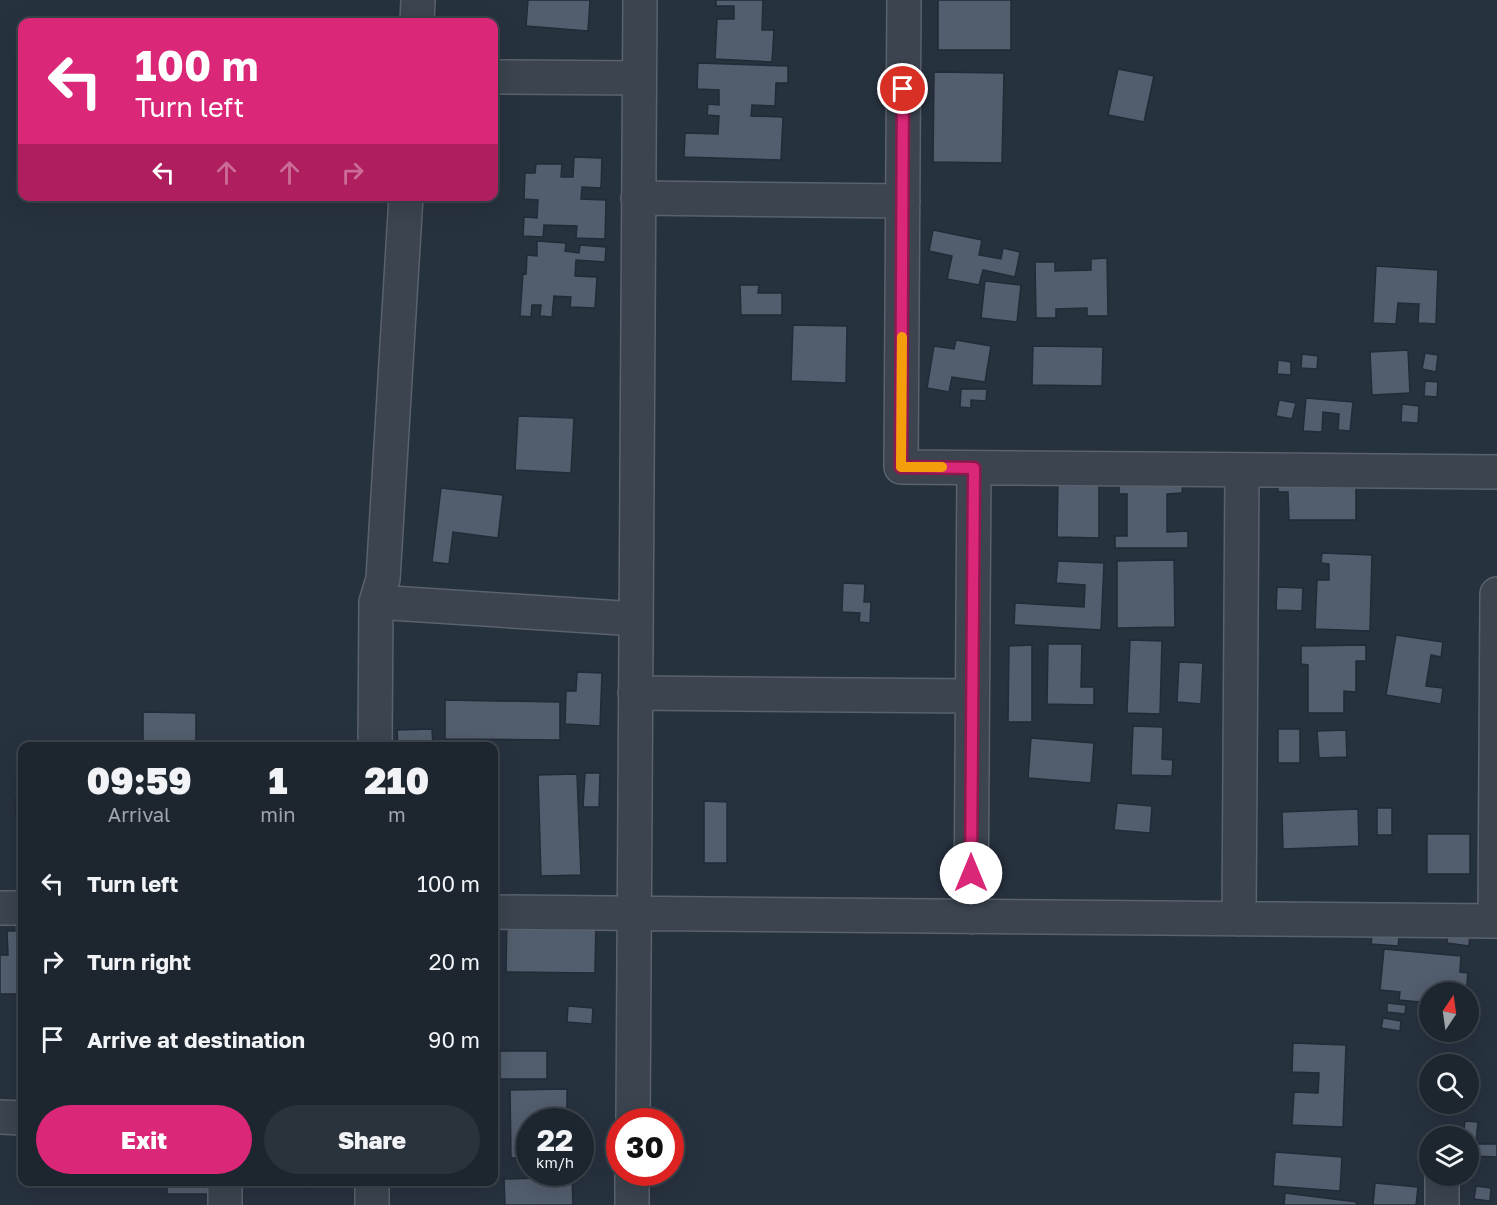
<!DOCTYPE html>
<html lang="en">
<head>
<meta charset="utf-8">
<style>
	:root { --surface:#1d262f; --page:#2a323b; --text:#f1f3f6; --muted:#a0a5aa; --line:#3b434b; --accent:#db2777 }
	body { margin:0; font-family:"Golos Text",sans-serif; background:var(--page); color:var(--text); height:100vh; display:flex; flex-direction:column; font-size:22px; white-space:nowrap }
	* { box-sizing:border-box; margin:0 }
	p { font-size:20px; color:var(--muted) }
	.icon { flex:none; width:33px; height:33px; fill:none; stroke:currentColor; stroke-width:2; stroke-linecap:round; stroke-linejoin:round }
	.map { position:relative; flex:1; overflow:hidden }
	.details { position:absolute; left:18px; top:742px; width:480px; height:444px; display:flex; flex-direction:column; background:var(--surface); border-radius:12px; box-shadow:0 6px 24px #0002,0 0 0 2px var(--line) }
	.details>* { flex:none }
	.hud { position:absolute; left:18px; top:18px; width:480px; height:183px; border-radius:12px; box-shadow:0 6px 24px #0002,0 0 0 2px var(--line); background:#db2777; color:#fff; overflow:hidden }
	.needle { width:39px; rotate:13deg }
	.fabs { position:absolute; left:1419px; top:982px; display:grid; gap:12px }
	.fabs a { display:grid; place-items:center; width:60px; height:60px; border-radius:50%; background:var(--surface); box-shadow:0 6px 24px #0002,0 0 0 2px var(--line); font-size:30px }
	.speed { position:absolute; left:516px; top:1108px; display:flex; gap:12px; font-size:30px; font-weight:700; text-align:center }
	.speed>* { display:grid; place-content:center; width:78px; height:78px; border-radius:50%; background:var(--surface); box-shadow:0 6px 24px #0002,0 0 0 2px var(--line); line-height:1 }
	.speed small { font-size:15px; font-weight:400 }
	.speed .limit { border:9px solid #d22; background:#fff; color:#111 }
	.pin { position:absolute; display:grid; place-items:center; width:51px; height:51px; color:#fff; margin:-26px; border:3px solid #fff; border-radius:50%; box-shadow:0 2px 6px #0007 }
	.me { position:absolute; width:66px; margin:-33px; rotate:0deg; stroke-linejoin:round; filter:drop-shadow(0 0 4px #0008) }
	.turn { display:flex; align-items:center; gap:21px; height:126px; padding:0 18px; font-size:27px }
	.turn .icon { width:78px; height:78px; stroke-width:2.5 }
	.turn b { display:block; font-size:42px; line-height:51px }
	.lanes { display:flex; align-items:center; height:57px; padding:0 18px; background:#0003; justify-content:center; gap:30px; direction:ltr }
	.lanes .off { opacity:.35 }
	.eta { display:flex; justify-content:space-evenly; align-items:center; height:102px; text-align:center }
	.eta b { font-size:36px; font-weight:800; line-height:42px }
	.cta { display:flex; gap:12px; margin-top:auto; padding:12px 18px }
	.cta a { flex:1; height:69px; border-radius:36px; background:var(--accent); color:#fff; font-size:24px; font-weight:800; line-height:69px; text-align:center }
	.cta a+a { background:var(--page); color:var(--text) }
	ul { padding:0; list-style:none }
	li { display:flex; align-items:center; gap:18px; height:78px; padding:0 18px }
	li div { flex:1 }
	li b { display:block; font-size:22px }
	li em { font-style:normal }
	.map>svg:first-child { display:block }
	.building { fill:#525d6d; stroke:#222b37; stroke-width:1.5 }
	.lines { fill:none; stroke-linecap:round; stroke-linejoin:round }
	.street-casing { stroke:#59626d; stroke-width:36 }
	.street { stroke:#3b444f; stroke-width:33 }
	.route-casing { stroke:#8e194d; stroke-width:15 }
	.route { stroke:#db2777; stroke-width:10 }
	.slow { stroke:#f59e0b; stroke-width:10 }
</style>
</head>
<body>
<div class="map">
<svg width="1497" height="1205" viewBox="0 0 1497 1205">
	<rect width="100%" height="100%" fill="#27323f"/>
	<path class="building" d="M528,0H590L588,31L526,26Z
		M716,0H763L762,30H774L772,62L715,59L717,19H734V6H716Z
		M938,0H1011V50H938Z
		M698,63L788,66V83H776L775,106L752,105L751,116L783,117L781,160L684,157L685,133L718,134L719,116L707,115L708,104L719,105V90L697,89Z
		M1118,69L1154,76L1144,122L1108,115Z
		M934,72L1004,73L1002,163L933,162Z
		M574,157L602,158L601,188L582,187L581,199L606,200L605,239L576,238L577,226L544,225L543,237L523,236L524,217L537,218L538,200L524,199L525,173H535L536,164H562L561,177H573Z
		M933,230L982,240L979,255L1001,259L1003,248L1020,252L1015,277L983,270L979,285L947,279L952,256L929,251Z
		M537,241L566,243L565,251L579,253L580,245L606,247L605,262L576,260L575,276L597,277L595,308L570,307L571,297L554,296L552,317L540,316L541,305H532L531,317L520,316L523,273L526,274L527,255L537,256Z
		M1107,258L1108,316H1087V308L1056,309V318H1036L1035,262H1055V271L1091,270V259Z
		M1376,266L1438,270L1436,324L1418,323L1419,304L1398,303L1396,324L1373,323Z
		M985,281L1021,285L1017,322L981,318Z
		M740,285H759L758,293H782V315H741Z
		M793,325L847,326L846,383L791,381Z
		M956,340L991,346L985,382L952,377L949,392L927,388L934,346L954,349Z
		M1033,346L1103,347L1102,386L1032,385Z
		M1408,350L1410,393L1372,395L1370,352Z
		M1425,353L1438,355L1436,372L1422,369Z
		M1302,354L1318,356L1317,369L1301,368Z
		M1278,360L1291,362V375L1277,374Z
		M1425,381L1438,382L1437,397L1424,396Z
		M961,389H987L986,401L971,400V408L960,407Z
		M1306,398L1353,402L1350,431L1338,430L1339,414L1323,412L1322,432L1303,431Z
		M1279,400L1296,403L1292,419L1276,416Z
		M1402,404L1419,406L1418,423L1401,422Z
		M518,416L574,418L571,473L515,470Z
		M1278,475H1356V520H1289L1288,492H1278Z
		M1058,479L1099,480V538L1057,537Z
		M1119,480H1183L1182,493L1167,494V532L1188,531V548H1115V536H1127V494H1119Z
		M441,488L503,495L498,538L453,532L449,564L432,562Z
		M1322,553L1372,555L1370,631L1315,629L1317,580H1329V564L1321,563Z
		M1174,560L1175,627L1117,628V561Z
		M1058,561L1104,563L1101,630L1014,625L1015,603L1084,607L1085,585L1056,583Z
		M843,583L865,584L864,602H871L870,623L859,622L860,613L842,612Z
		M1277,587L1303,588L1302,611L1276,610Z
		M1396,635L1443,642L1441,657L1431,655L1426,686L1443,688L1441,704L1386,695Z
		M1130,640L1162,641L1160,714L1127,713Z
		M1048,644H1082L1081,687H1094V705L1047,704Z
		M1032,645V722H1008L1009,646Z
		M1366,645V661H1356V692L1344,691V713H1308V665L1301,664V646Z
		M1179,662L1203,663L1201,704L1177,702Z
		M577,672L602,673L600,726L565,724L566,691H576Z
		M445,700L560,702V740L445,739Z
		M143,712L196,713V747H143Z
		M1133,726L1163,727L1162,759L1173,760L1172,776L1131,775Z
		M432,729L433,747H398L397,730Z
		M1278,729H1300V763H1278Z
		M1346,730L1347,757L1319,758L1317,731Z
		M1031,738L1094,743L1091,783L1028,778Z
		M585,773H600L599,807H583Z
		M577,774L581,875L541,876L538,775Z
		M15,799H22V817H16Z
		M704,801L727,802V863H704Z
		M1117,803L1152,806L1150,833L1114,830Z
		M1377,808H1392V835H1377Z
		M1358,809L1359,846L1283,849L1282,812Z
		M1427,834H1470V874H1427Z
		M14,912H22V994H0V955H8L7,931H15Z
		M507,916L596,917L595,973L506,972Z
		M1449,922L1470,933L1469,946L1447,943Z
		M1373,928L1400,930L1398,946L1371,944Z
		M1384,949L1461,956L1460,972L1468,973L1466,993L1441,992V993H1430V1003L1399,1000L1400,992L1380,990Z
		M1387,1003L1406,1005L1405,1014L1387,1012Z
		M568,1006L593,1008L592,1024L567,1022Z
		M1383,1018L1401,1021L1400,1031L1381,1028Z
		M1293,1043L1346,1045L1343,1127L1292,1125L1294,1092L1318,1093L1319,1073L1292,1072Z
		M500,1051H547V1079H500Z
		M567,1089V1122H530V1157L511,1158L510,1090Z
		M1465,1121L1478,1122L1476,1142L1468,1141V1137H1463Z
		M1473,1144H1497V1157L1473,1156Z
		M1275,1152L1342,1157L1340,1191L1273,1186Z
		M572,1177L573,1205H505L504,1179Z
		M167,1182H210V1194H167Z
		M273,1182H290V1185H273Z
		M304,1182H346V1185L305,1188Z
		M1375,1183L1418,1187L1416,1205H1373Z
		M1476,1186L1491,1188L1490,1201L1474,1199Z
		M1285,1193L1357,1202L1356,1205H1284Z"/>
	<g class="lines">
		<g class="street-casing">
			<path id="street" d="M904,0L901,467L1497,472
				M417,22L418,0
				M494,77L639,78
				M638,198L903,201
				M376,602L636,619
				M635,693L972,696
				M375,747L376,602L383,579L406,196
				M0,908H22
				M494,912L1497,921
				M971,917L974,468
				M1239,919L1242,470
				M1495,921L1497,594
				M0,1117L22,1118
				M633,1122L640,0
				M225,1205V1182
				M372,1205V1182
				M632,1205V1173
				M1442,1205V1176"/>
		</g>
		<use href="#street" class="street"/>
	</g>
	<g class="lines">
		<g class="route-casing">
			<path id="route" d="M903,89L901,467L974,468L971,873"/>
		</g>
		<use href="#route" class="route"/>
		<path class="slow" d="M902,337L901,467H942"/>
	</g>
</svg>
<div class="fabs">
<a><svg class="needle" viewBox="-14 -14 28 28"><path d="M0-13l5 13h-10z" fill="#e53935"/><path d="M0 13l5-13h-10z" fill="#a0a5aa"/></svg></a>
<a><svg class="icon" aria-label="search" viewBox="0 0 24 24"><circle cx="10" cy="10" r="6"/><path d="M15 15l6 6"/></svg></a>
<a><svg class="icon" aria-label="layers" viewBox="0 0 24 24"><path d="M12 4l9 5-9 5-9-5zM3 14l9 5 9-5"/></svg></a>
</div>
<div class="speed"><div>22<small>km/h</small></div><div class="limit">30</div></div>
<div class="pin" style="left:903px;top:89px;background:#d93025"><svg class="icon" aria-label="arrive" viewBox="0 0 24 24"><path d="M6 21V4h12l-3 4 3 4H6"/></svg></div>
<svg class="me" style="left:971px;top:873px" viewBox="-20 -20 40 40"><circle r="19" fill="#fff"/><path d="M0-13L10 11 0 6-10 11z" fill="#db2777"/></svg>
<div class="hud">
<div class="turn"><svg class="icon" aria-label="left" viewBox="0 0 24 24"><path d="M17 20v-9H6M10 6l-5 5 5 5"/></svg><div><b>100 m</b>Turn left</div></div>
<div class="lanes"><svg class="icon" aria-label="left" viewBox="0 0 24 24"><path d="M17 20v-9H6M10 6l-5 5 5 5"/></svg><svg class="icon off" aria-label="ahead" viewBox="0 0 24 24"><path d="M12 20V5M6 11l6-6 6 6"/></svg><svg class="icon off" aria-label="ahead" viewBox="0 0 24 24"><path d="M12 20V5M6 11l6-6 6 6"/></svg><svg class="icon off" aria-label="right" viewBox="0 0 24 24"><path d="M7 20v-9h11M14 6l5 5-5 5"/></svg></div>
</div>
<section class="details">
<div class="eta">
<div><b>09:59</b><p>Arrival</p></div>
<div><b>1</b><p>min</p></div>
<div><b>210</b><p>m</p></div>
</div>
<ul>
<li><svg class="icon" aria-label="left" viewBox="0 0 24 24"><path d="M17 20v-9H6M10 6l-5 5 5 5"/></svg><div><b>Turn left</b></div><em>100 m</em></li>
<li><svg class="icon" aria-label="right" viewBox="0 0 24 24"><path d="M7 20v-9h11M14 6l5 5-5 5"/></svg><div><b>Turn right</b></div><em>20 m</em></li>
<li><svg class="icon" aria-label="arrive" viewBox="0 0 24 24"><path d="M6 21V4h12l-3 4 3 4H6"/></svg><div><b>Arrive at destination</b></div><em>90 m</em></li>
</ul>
<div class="cta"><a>Exit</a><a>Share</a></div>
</section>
</div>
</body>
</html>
